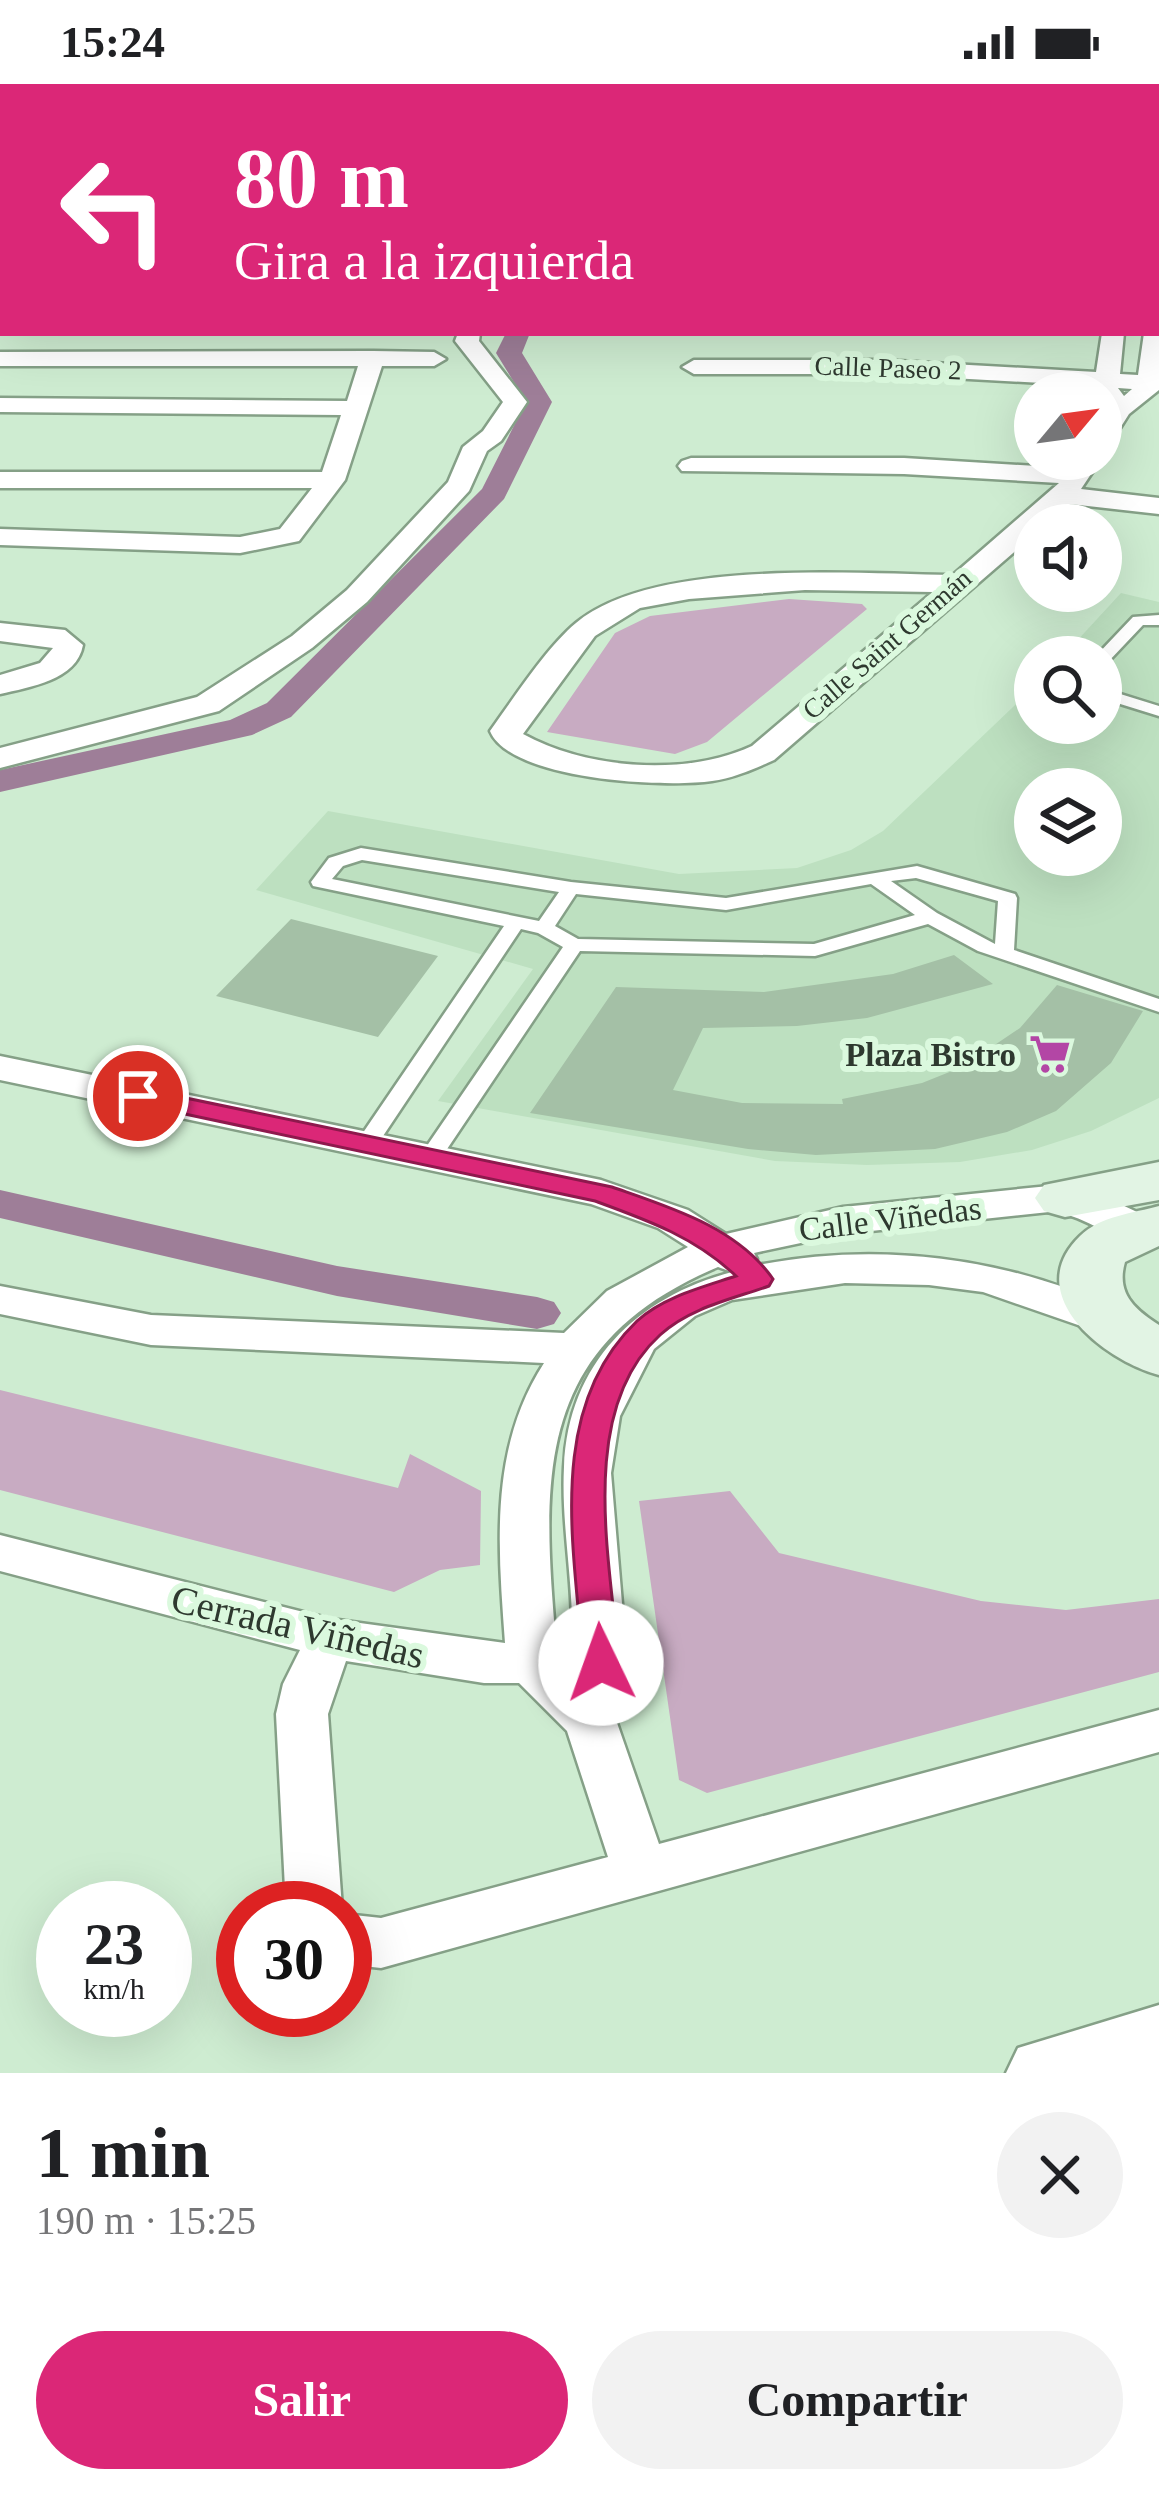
<!DOCTYPE html>
<html lang="es">
<head>
<meta charset="utf-8">
<style>
	:root { --surface:#fff; --page:#f2f2f2; --text:#202124; --muted:#757577; --accent:#db2777 }
	body { margin:0; font-family:"Times New Roman",serif; background:var(--page); color:var(--text); height:100vh; display:flex; flex-direction:column; font-size:45px; white-space:nowrap }
	* { box-sizing:border-box; margin:0 }
	p { font-size:39px; color:var(--muted) }
	.icon { flex:none; width:66px; height:66px; fill:none; stroke:currentColor; stroke-width:2; stroke-linecap:round; stroke-linejoin:round }
	.map { position:relative; height:1989px; overflow:hidden }
	.panel { display:flex; flex-direction:column; background:var(--surface); flex:1 }
	.panel>* { flex:none }
	.top-card { position:absolute; left:0px; top:0px; width:1161px; height:252px; box-shadow:0 12px 48px #0002; background:#db2777; color:#fff; overflow:hidden }
	.needle { width:78px; rotate:61deg }
	.controls { position:absolute; left:1014px; top:288px; display:grid; gap:24px }
	.controls a { display:grid; place-items:center; width:108px; height:108px; border-radius:50%; background:var(--surface); box-shadow:0 12px 48px #0002; font-size:60px }
	.speed { position:absolute; left:36px; top:1797px; display:flex; gap:24px; font-size:60px; font-weight:700; text-align:center }
	.speed>* { display:grid; place-content:center; width:156px; height:156px; border-radius:50%; background:var(--surface); box-shadow:0 12px 48px #0002; line-height:1 }
	.speed small { font-size:30px; font-weight:400 }
	.speed .limit { border:18px solid #d22; background:#fff; color:#111 }
	.pin { position:absolute; display:grid; place-items:center; width:102px; height:102px; color:#fff; margin:-51px; border:6px solid #fff; border-radius:50%; box-shadow:0 3px 12px #0007 }
	.me { position:absolute; width:132px; margin:-66px; rotate:357deg; stroke-linejoin:round; filter:drop-shadow(0 0 9px #0008) }
	.turn { display:flex; align-items:center; gap:42px; height:252px; padding:0 36px; font-size:54px }
	.turn .icon { width:156px; height:156px; stroke-width:2.5 }
	.turn b { display:block; font-size:84px; line-height:102px }
	.round { display:grid; place-items:center; flex:none; width:126px; height:126px; border-radius:63px; background:var(--page) }
	.headline { display:flex; align-items:center; justify-content:space-between; height:204px; padding:0 36px }
	h1 { font-size:72px; font-weight:800; line-height:90px }
	.button { display:flex; gap:24px; margin-top:auto; padding:24px 36px }
	.button a { flex:1; height:138px; border-radius:72px; background:var(--accent); color:#fff; font-size:48px; font-weight:800; line-height:138px; text-align:center }
	.button a+a { background:var(--page); color:var(--text) }
	.status { display:flex; justify-content:space-between; align-items:center; height:84px; padding:0 60px; background:var(--surface); direction:ltr }
	.status svg { height:33px; fill:currentColor }
	.map>svg:first-child { display:block }
	.built { fill:#bde0c0; fill-rule:evenodd }
	.green { fill:#c8abc2 }
	.lines { fill:none; stroke-linecap:round; stroke-linejoin:round }
	.canal { fill:#9e7e98; fill-rule:evenodd }
	.building { fill:#a4c0a6 }
	.service-casing { stroke:#85a087; stroke-width:5 }
	.minor-casing { stroke:#85a087; stroke-width:5 }
	.tertiary-casing { stroke:#85a087; stroke-width:5 }
	.secondary-casing { stroke:#85a087; stroke-width:5 }
	.service { fill:#fff; fill-rule:evenodd }
	.minor { fill:#fff; fill-rule:evenodd }
	.tertiary { fill:#fff; fill-rule:evenodd }
	.secondary { fill:#e2f4e4; fill-rule:evenodd }
	.route { fill:#db2777; stroke:#8e194d; stroke-width:3 }
	.labels { text-anchor:middle; stroke-width:12; stroke-linejoin:round; paint-order:stroke }
	.far-street-label { font-size:27px; fill:#2e392f; stroke:#dbf9de }
	.poi-label { font-size:33px; font-weight:bold; fill:#2e392f; stroke:#dbf9de; text-anchor:end }
	.street-label { font-size:33px; fill:#2e392f; stroke:#dbf9de }
	.near-street-label { font-size:39px; fill:#2e392f; stroke:#dbf9de }
</style>
</head>
<body>
<div class="status"><b>15:24</b><svg viewBox="0 0 49 12"><path d="M0 12V9h3v3zM5 12V6h3v6zM10 12V3h3v9zM15 12V0h3v12zM26 1h20v11H26zM47 4h2v5h-2z"/></svg></div>
<div class="map">
<svg width="1159" height="1989" viewBox="0 0 1159 1989">
	<rect width="100%" height="100%" fill="#ceecd1"/>
	<path class="built" d="M1121,509L1159,518V1014L1091,1047L1032,1066L960,1078L867,1081L775,1077L438,1017L533,885L256,806L328,727L679,790L797,784L851,766L883,747L1035,602V639H1101V573H1062ZM1035,705H1101V771H1035Z"/>
	<path class="green" d="M789,515L862,520L867,525L707,658L675,670L547,648L615,549L650,532Z
		M0,1306L398,1404L410,1370L481,1407L480,1481L440,1486L394,1508L0,1406Z
		M730,1407L779,1469L981,1517L1066,1526L1159,1515V1588L707,1709L679,1696L639,1417Z"/>
	<g class="lines">
		<path class="canal" d="M540,0H558L560,3H542Z
			M506,249H530L522,269L552,318L504,415L291,633L252,651L0,708V686L230,636L267,619L482,405L526,318L496,269Z
			M0,1106L337,1182L537,1213L554,1218L561,1229L554,1240L537,1245L337,1212L0,1134Z"/>
	</g>
	<path class="building" d="M291,835L438,872L378,953L216,912Z
		M954,871L993,900L867,934L797,942L703,944L673,1006L742,1019L843,1020L842,1015L922,999L962,983L1020,944L1057,901L1143,927L1111,979L1056,1027L1007,1048L935,1065L816,1071L748,1065L530,1029L616,903L764,908L893,890Z"/>
	<g class="lines">
		<g class="service-casing">
			<path id="service" d="M1159,531V541H1143L1107,579L1101,581V573H1095L1133,533Z
				M1101,604L1159,622V632L1101,614Z
				M361,764L571,798L726,814L917,782L1015,810L1017,814L1014,866L1159,915V928L978,867L928,840L815,872L580,867L439,1077H423L420,1072L563,863L538,849L521,845L375,1064L367,1066L356,1059L504,842L313,802L311,798L329,774ZM362,776L559,808L539,837L332,795L343,782ZM916,794L998,817L995,860L937,829L891,797ZM871,800L915,831L814,860L578,855L555,842L576,810L726,826Z"/>
		</g>
		<g class="minor-casing">
			<path id="minor" d="M414,0H432L434,2L412,3Z
				M483,0H502L481,3Z
				M917,0H937L939,3H919Z
				M956,0H977L979,3H958Z
				M1158,46H1159V58H1158Z
				M1158,127H1159V139H1158Z
				M1158,210H1159V224H1158Z
				M1159,243V306L1129,330L1110,360L1101,363V335L1110,322L1094,302L881,290H694L682,283L694,276H881L1096,288L1102,249H1124L1120,290L1138,291L1144,249H1158ZM1118,304L1132,305L1124,312Z
				M458,249H480L479,257L527,318L501,357L487,367L469,407L367,518L312,564L219,627L0,684V664L197,613L292,552L347,506L448,398L463,363L483,347L503,318L455,257Z
				M373,267L434,268L446,275L434,282H382L345,396L299,457L240,469L0,461V445L240,453L280,445L312,404H0V388H322L341,331L0,328V314L347,317L358,282H0V268Z
				M691,374H904L1069,384L1075,375H1101L1081,405L1159,414V430L1070,420L1045,441H1035V450L774,676C754,685 734,694 712,697C665,704 510,696 490,647C513,615 547,563 576,539C654,474 854,490 953,491L1059,399L904,390L682,387L678,382L682,377ZM805,506L933,508L752,662C685,693 587,685 523,650L595,552L640,524L689,515Z
				M0,539L65,546L83,561C77,596 30,603 0,610V591L40,579L53,564L0,557Z
				M0,972L601,1096L688,1126L726,1150L843,1123L1049,1102L1105,1113L1152,1135L1158,1145L1152,1155C1115,1164 1086,1128 1049,1128L843,1150L754,1169L757,1175L753,1182C859,1160 970,1169 1071,1206C1090,1213 1115,1218 1126,1235L1120,1245L1104,1250L983,1208L929,1201L845,1199L732,1216L695,1232L654,1265L620,1332L611,1389L627,1579L616,1636L659,1760L1159,1626V1668L381,1884L345,1880V1830L381,1834L608,1773L567,1647L519,1599H484L346,1577L328,1630L342,1824H286L276,1630L283,1600L300,1566L0,1487V1451L331,1535L505,1559C498,1462 489,1364 544,1279L151,1261L0,1230V1202L151,1231L564,1249L607,1207L688,1163L658,1144L591,1120L0,996ZM718,1183L732,1188C637,1213 568,1279 564,1383C561,1441 574,1500 572,1559H556C541,1388 536,1260 718,1183Z"/>
		</g>
		<g class="tertiary-casing">
			<path id="tertiary" d="M1159,1921V1989H1006L1018,1964Z"/>
		</g>
		<g class="secondary-casing">
			<path id="secondary" d="M1159,1078V1116L1065,1133L1044,1127L1035,1114L1044,1101Z
				M1159,1122V1162L1125,1178C1116,1209 1134,1225 1159,1241V1291C1103,1276 1020,1210 1080,1152C1100,1132 1134,1129 1159,1122Z"/>
		</g>
		<use href="#service" class="service"/>
		<use href="#minor" class="minor"/>
		<use href="#tertiary" class="tertiary"/>
		<use href="#secondary" class="secondary"/>
	</g>
	<path class="route" d="M138,1004L612,1103C669,1123 737,1143 773,1195L769,1202C732,1215 689,1224 660,1251C576,1327 611,1480 619,1579L613,1589L601,1593L588,1589L583,1579C575,1466 544,1326 637,1237C663,1213 703,1203 736,1192C695,1153 647,1136 595,1117L128,1018L124,1012Z"/>
	<defs>
		<g id="supermarket-bare" transform="scale(3.24)"><path d="M-6-5.5h2.5l.6 2H6L4.5 2H-2.5L-4.4-4H-6ZM-1.5 3.2a1.3 1.3 0 1 0 .1 0ZM3 3.2a1.3 1.3 0 1 0 .1 0Z" fill="#b346a5" stroke="#dbf9de" stroke-width="2.5" paint-order="stroke"/></g>
	</defs>
	<g fill-rule="evenodd">
		<use href="#supermarket-bare" x="1050" y="970"/>
	</g>
	<g class="labels">
		<g class="far-street-label">
			<text transform="translate(888 284) rotate(2)" y="9">Calle Paseo 2</text>
			<text transform="translate(887 560) rotate(-41)" y="9">Calle Saint Germán</text>
		</g>
		<g class="poi-label">
			<text x="1016" y="982">Plaza Bistro</text>
		</g>
		<g class="street-label">
			<text transform="translate(890 1134) rotate(-7)" y="12">Calle Viñedas</text>
		</g>
		<g class="near-street-label">
			<text transform="translate(298 1542) rotate(13)" y="14">Cerrada Viñedas</text>
		</g>
	</g>
</svg>
<div class="controls">
<a><svg class="needle" viewBox="-14 -14 28 28"><path d="M0-13l5 13h-10z" fill="#e53935"/><path d="M0 13l5-13h-10z" fill="#757577"/></svg></a>
<a><svg class="icon" aria-label="sound" viewBox="0 0 24 24"><path d="M4 9h4l5-4v14l-5-4H4zM17 9q2 3 0 6"/></svg></a>
<a><svg class="icon" aria-label="search" viewBox="0 0 24 24"><circle cx="10" cy="10" r="6"/><path d="M15 15l6 6"/></svg></a>
<a><svg class="icon" aria-label="layers" viewBox="0 0 24 24"><path d="M12 4l9 5-9 5-9-5zM3 14l9 5 9-5"/></svg></a>
</div>
<div class="speed"><div>23<small>km/h</small></div><div class="limit">30</div></div>
<div class="pin" style="left:138px;top:1012px;background:#d93025"><svg class="icon" aria-label="arrive" viewBox="0 0 24 24"><path d="M6 21V4h12l-3 4 3 4H6"/></svg></div>
<svg class="me" style="left:601px;top:1579px" viewBox="-20 -20 40 40"><circle r="19" fill="#fff"/><path d="M0-13L10 11 0 6-10 11z" fill="#db2777"/></svg>
<div class="top-card">
<div class="turn"><svg class="icon" aria-label="left" viewBox="0 0 24 24"><path d="M17 20v-9H6M10 6l-5 5 5 5"/></svg><div><b>80 m</b>Gira a la izquierda</div></div>
</div>
</div>
<section class="panel">
<div class="headline"><div><h1>1 min</h1><p>190 m · 15:25</p></div><a class="round"><svg class="icon" aria-label="close" viewBox="0 0 24 24"><path d="M6 6l12 12M18 6L6 18"/></svg></a></div>
<div class="button"><a>Salir</a><a>Compartir</a></div>
</section>
</body>
</html>
